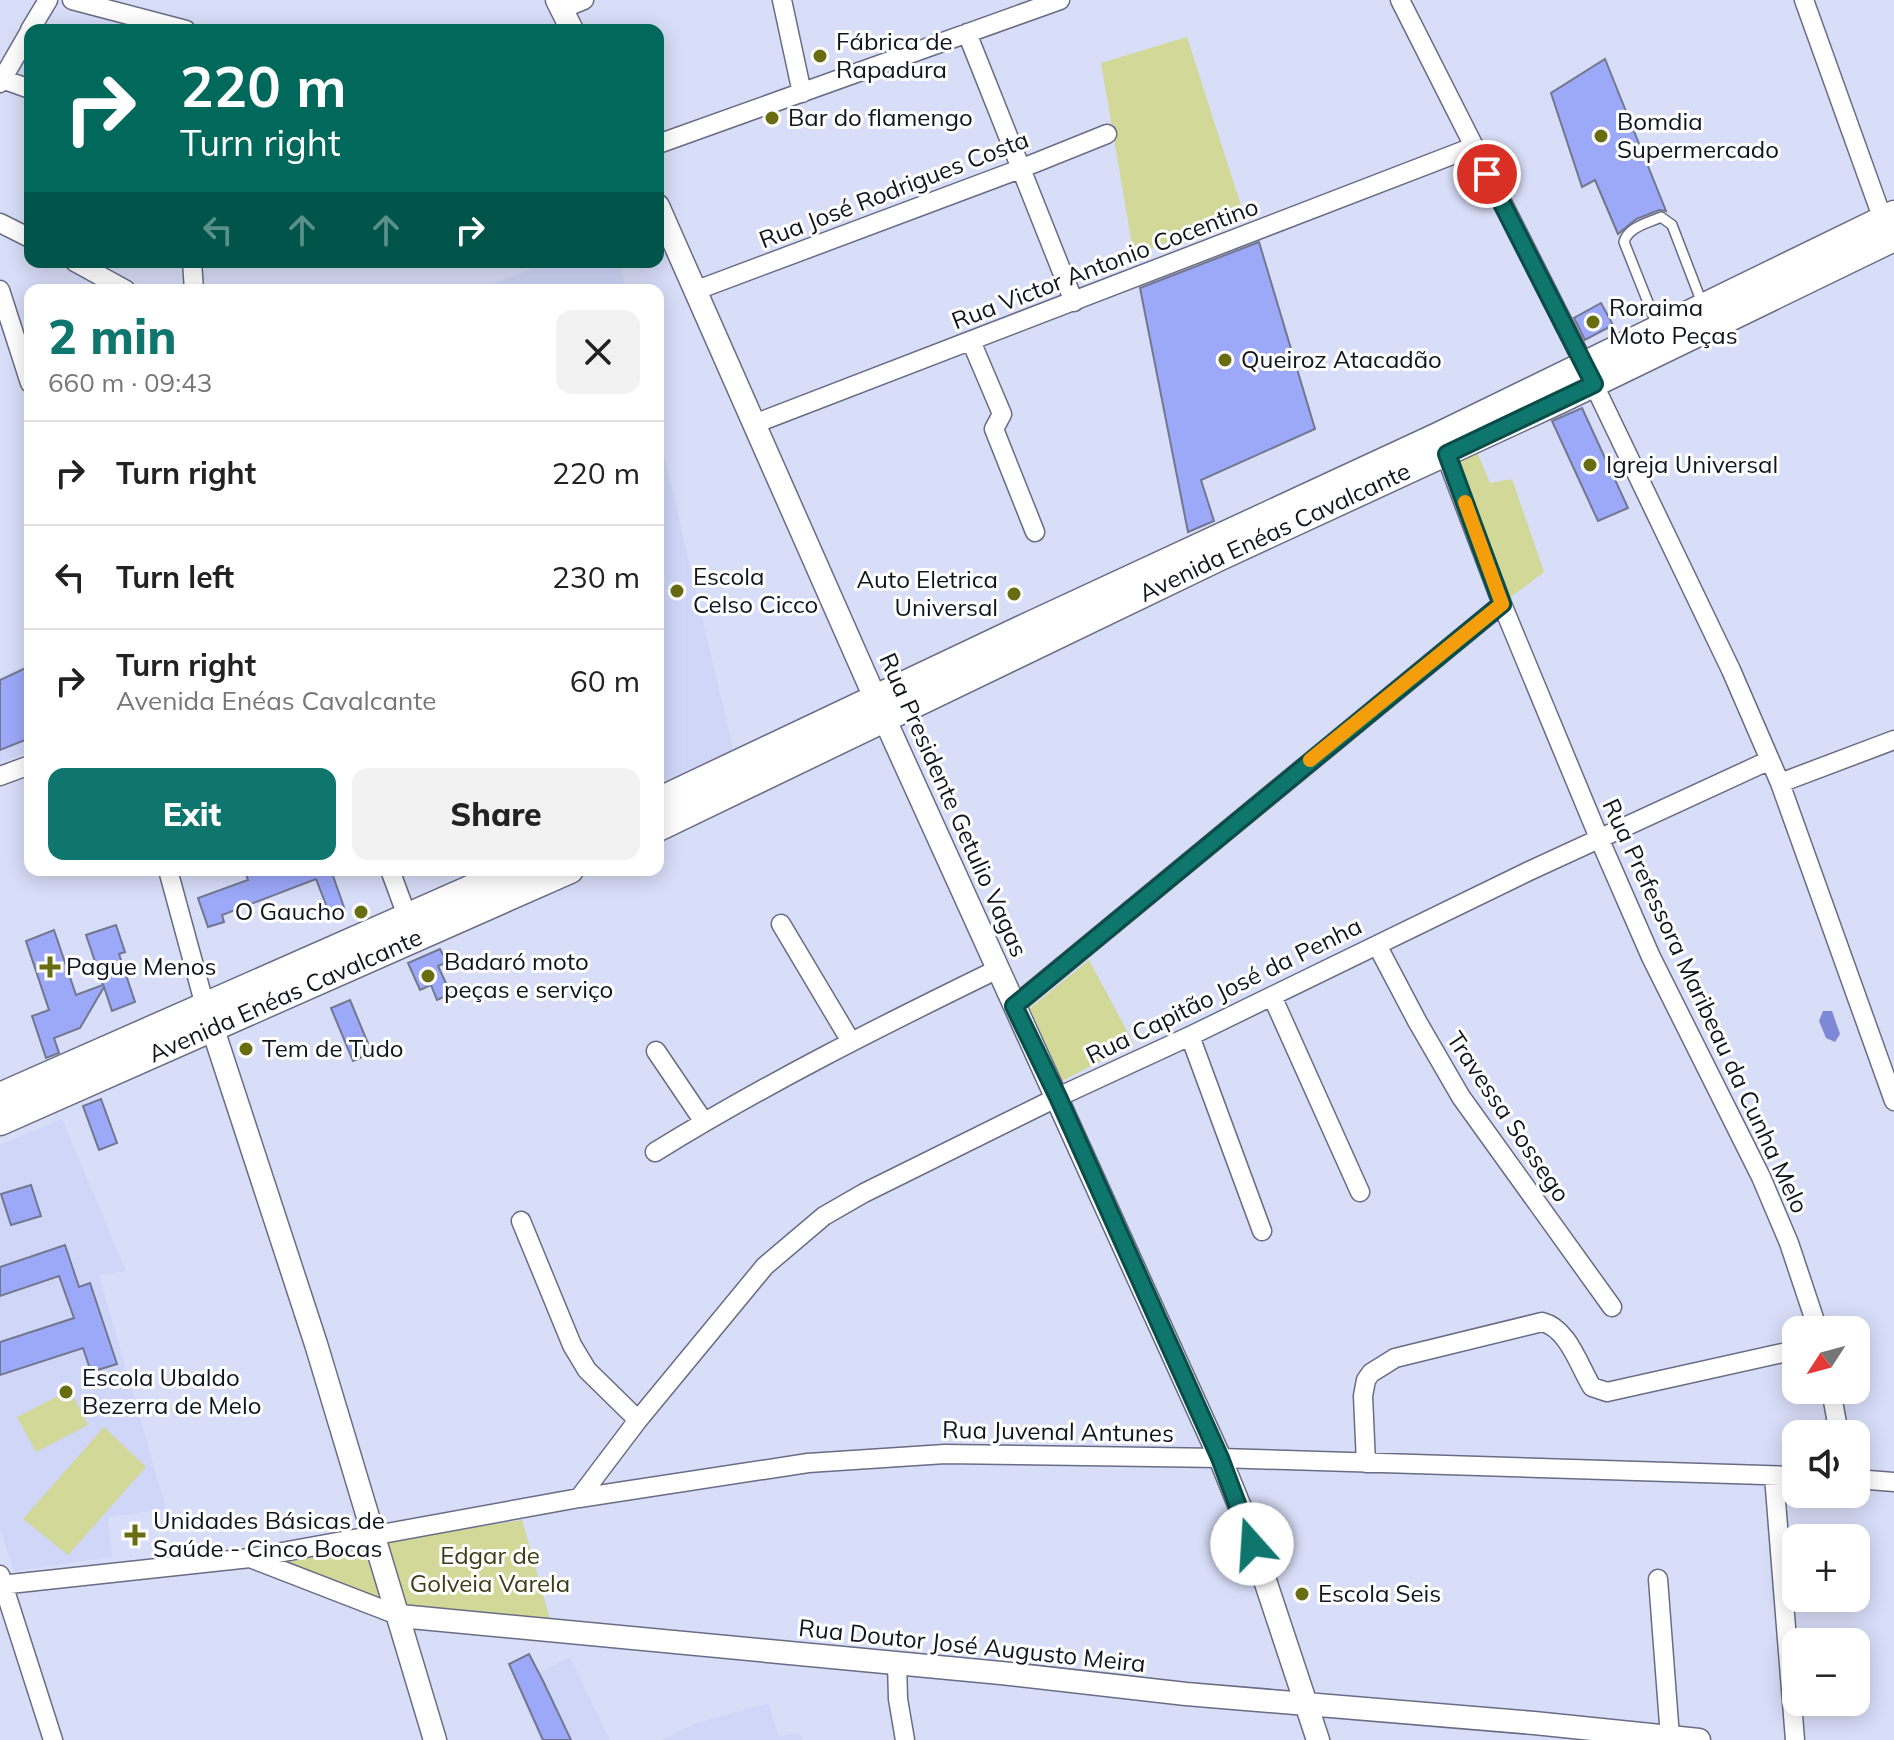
<!DOCTYPE html>
<html lang="en">
<head>
<meta charset="utf-8">
<style>
	:root { --surface:#fff; --page:#f2f2f2; --text:#222; --muted:#767676; --line:#e0e0e0; --accent:#0f766e }
	body { margin:0; font-family:Mulish,sans-serif; background:var(--page); color:var(--text); height:100vh; display:flex; flex-direction:column; font-size:30px; white-space:nowrap }
	* { box-sizing:border-box; margin:0 }
	p { font-size:26px; color:var(--muted) }
	.icon { flex:none; width:44px; height:44px; fill:none; stroke:currentColor; stroke-width:2; stroke-linecap:round; stroke-linejoin:round }
	.map { position:relative; flex:1; overflow:hidden }
	.drawer { position:absolute; left:24px; top:284px; width:640px; height:592px; display:flex; flex-direction:column; background:var(--surface); border-radius:16px; box-shadow:0 4px 20px #0003 }
	.drawer>* { flex:none }
	.hud { position:absolute; left:24px; top:24px; width:640px; height:244px; border-radius:16px; box-shadow:0 4px 20px #0003; background:#00695c; color:#fff; overflow:hidden }
	.needle { width:52px; rotate:234deg }
	.buttons { position:absolute; left:1782px; top:1316px; display:grid; gap:16px }
	.buttons a { display:grid; place-items:center; width:88px; height:88px; border-radius:16px; background:var(--surface); box-shadow:0 4px 20px #0003; font-size:40px }
	.pin { position:absolute; display:grid; place-items:center; width:68px; height:68px; color:#fff; margin:-34px; border:4px solid #fff; border-radius:50%; box-shadow:0 2px 8px #0007 }
	.me { position:absolute; width:88px; margin:-44px; rotate:341deg; stroke-linejoin:round; filter:drop-shadow(0 0 6px #0008) }
	.turn { display:flex; align-items:center; gap:28px; height:168px; padding:0 24px; font-size:36px }
	.turn .icon { width:104px; height:104px; stroke-width:2.5 }
	.turn b { display:block; font-size:56px; line-height:68px }
	.lanes { display:flex; align-items:center; height:76px; padding:0 24px; background:#0003; justify-content:center; gap:40px; direction:ltr }
	.lanes .off { opacity:.35 }
	.round { display:grid; place-items:center; flex:none; width:84px; height:84px; border-radius:16px; background:var(--page) }
	.headline { display:flex; align-items:center; justify-content:space-between; height:136px; padding:0 24px }
	h1 { font-size:48px; font-weight:800; line-height:60px; color:var(--accent) }
	.primary-button { display:flex; gap:16px; margin-top:auto; padding:16px 24px }
	.primary-button a { flex:1; height:92px; border-radius:16px; background:var(--accent); color:#fff; font-size:32px; font-weight:800; line-height:92px; text-align:center }
	.primary-button a+a { background:var(--page); color:var(--text) }
	ul { padding:0; list-style:none }
	li { display:flex; align-items:center; gap:24px; height:104px; padding:0 24px; border-top:2px solid var(--line) }
	li div { flex:1 }
	li b { display:block; font-size:30px }
	li em { font-style:normal }
	.map>svg:first-child { display:block }
	.built { fill:#cfd6f8 }
	.green { fill:#d1d898 }
	.water { fill:#7d89d6 }
	.building { fill:#9ca9f9; stroke:#72778f; stroke-width:2 }
	.lines { fill:none; stroke-linecap:round; stroke-linejoin:round }
	.service-casing { stroke:#686c84; stroke-width:12 }
	.minor-casing { stroke:#686c84; stroke-width:21 }
	.tertiary-casing { stroke:#686c84; stroke-width:25 }
	.secondary-casing { stroke:#686c84; stroke-width:29 }
	.service { stroke:#fff; stroke-width:9 }
	.minor { stroke:#fff; stroke-width:18 }
	.tertiary { stroke:#fff; stroke-width:22 }
	.secondary { stroke:#fff; stroke-width:26 }
	.route-casing { stroke:#0a4d48; stroke-width:20 }
	.route { stroke:#0f766e; stroke-width:14 }
	.slow { stroke:#f59e0b; stroke-width:14 }
	.poi-dot { fill:#686d11; stroke:#fff; stroke-width:3 }
	.labels { text-anchor:middle; stroke-width:6; stroke-linejoin:round; paint-order:stroke }
	.poi-label { font-size:24px; fill:#13151e; stroke:#fff; text-anchor:start }
	.street-label { font-size:24px; fill:#13151e; stroke:#fff }
	.park-label { font-size:24px; fill:#3a3d16; stroke:#fff }
</style>
</head>
<body>
<div class="map">
<svg width="1894" height="1740" viewBox="0 0 1894 1740">
	<rect width="100%" height="100%" fill="#d8def8"/>
	<path class="built" d="M551,262H619L626,290H475Z
		M658,429L734,753L658,790Z
		M30,663V751L0,763V677Z
		M62,1119L126,1271L99,1275L166,1509L108,1517L112,1557L14,1571L0,1530V1145Z
		M529,1654L539,1673L570,1657L610,1740H540L509,1664Z
		M769,1703L778,1736L800,1733L802,1740H661L697,1723Z"/>
	<path class="green" d="M1187,37L1243,212L1134,256L1101,63Z
		M1477,452L1490,483L1512,479L1544,572L1507,600L1454,464Z
		M1089,960L1134,1044L1062,1081L1030,1008Z
		M70,1390L88,1425L36,1452L17,1417Z
		M104,1427L146,1467L68,1555L23,1519Z
		M522,1520L551,1623L407,1609L386,1541Z
		M367,1548L383,1600L286,1562Z"/>
	<path class="water" d="M1823,1011H1832L1840,1034L1835,1042L1826,1038L1819,1021Z"/>
	<path class="building" d="M1605,59L1666,211L1659,210L1636,219L1618,234L1595,180L1582,187L1551,93Z
		M1259,242L1315,429L1201,480L1214,521L1188,532L1140,288Z
		M1601,303L1613,325L1585,340L1574,318Z
		M1582,408L1628,508L1598,521L1552,421Z
		M30,666V738L0,750V680Z
		M244,870H337L332,873L345,910L330,915L316,879L222,915L224,922L208,927L198,898L248,880Z
		M116,925L125,952L119,954L135,1002L112,1011L104,987L80,1028L54,1038L59,1053L46,1058L32,1016L49,1010L26,941L54,930L76,995L103,985L86,935Z
		M440,949L447,962L438,966L451,994L437,1000L431,985L420,990L408,963Z
		M350,1000L372,1053L353,1061L331,1008Z
		M101,1099L117,1143L99,1150L83,1106Z
		M31,1185L41,1216L11,1225L1,1194Z
		M65,1245L79,1287L90,1283L117,1364L91,1372L83,1348L0,1375V1342L74,1318L59,1276L0,1296V1267Z
		M529,1654L543,1681L571,1740H543L509,1664Z"/>
	<g class="lines">
		<g class="service-casing">
			<path id="service" d="M1657,325L1624,242C1628,227 1648,223 1661,217L1672,225L1702,303"/>
		</g>
		<g class="minor-casing">
			<path id="minor" d="M72,0L186,30
				M782,0L802,93
				M1400,0L1584,364L1731,670L1780,783L1894,1101
				M1804,0L1887,231
				M562,9L584,0
				M30,30L48,0
				M967,33L1074,302
				M2,79L30,89
				M0,83L30,31
				M658,144L1060,0
				M0,223L30,238
				M75,262L126,290
				M192,262L194,290
				M0,290L30,383
				M697,290L1020,169L1107,134
				M971,341L1002,414L994,429L1035,532
				M754,424L1473,147
				M1441,443L1502,604L1599,838L1651,957L1761,1177L1789,1243L1818,1330
				M0,776L30,765
				M1780,783L1894,740
				M168,870L205,1006
				M390,870L407,916
				M781,924L850,1040
				M1377,945L1417,1021L1461,1097L1612,1307
				M1272,996L1360,1192
				M1014,1006L1502,604
				M1190,1036L1262,1231
				M656,1051L704,1122
				M655,1152C765,1084 881,1026 998,969
				M521,1221L572,1345L587,1370L638,1420
				M1831,1390L1839,1434
				M1366,1463L1363,1396L1366,1380L1371,1373L1395,1358L1542,1322C1568,1328 1579,1366 1592,1387L1607,1392L1796,1350
				M1774,1476L1795,1740
				M1856,1479L1894,1482
				M579,1498L638,1420L765,1266L824,1216L864,1193L1058,1097L1190,1036L1527,872L1770,760
				M250,1558L400,1616
				M0,1575L53,1740
				M1658,1579L1670,1737
				M0,1585L250,1558L579,1498L808,1463L945,1454L1220,1458L1796,1476
				M897,1662L898,1699L905,1740"/>
		</g>
		<g class="tertiary-casing">
			<path id="tertiary" d="M557,0L572,30
				M658,206L876,700L1220,1458L1244,1517L1318,1740
				M207,1011L316,1344L435,1740
				M400,1616L1001,1673L1186,1694L1534,1723L1699,1740"/>
		</g>
		<g class="secondary-casing">
			<g id="secondary">
				<path d="M658,801L1032,624L1438,436L1894,214"/>
				<path id="s1" d="M658,828L1220,557L1562,399L1894,238"/>
				<path d="M0,1096L513,870"/>
				<path id="s2" d="M0,1122L570,870"/>
			</g>
		</g>
		<use href="#service" class="service"/>
		<use href="#minor" class="minor"/>
		<use href="#tertiary" class="tertiary"/>
		<use href="#secondary" class="secondary"/>
	</g>
	<g class="lines">
		<g class="route-casing">
			<path id="route" d="M1252,1544L1220,1458L1058,1097L1014,1006L1502,604L1447,454L1594,384L1487,174"/>
		</g>
		<use href="#route" class="route"/>
		<path class="slow" d="M1310,760L1502,604L1465,502"/>
	</g>
	<g class="poi-dot">
		<circle cx="820" cy="56" r="8"/>
		<circle cx="772" cy="118" r="8"/>
		<circle cx="1601" cy="136" r="8"/>
		<circle cx="1593" cy="322" r="8"/>
		<circle cx="1225" cy="360" r="8"/>
		<circle cx="1590" cy="465" r="8"/>
		<circle cx="677" cy="591" r="8"/>
		<circle cx="1014" cy="594" r="8"/>
		<circle cx="361" cy="912" r="8"/>
		<path d="M46 955h8v8h8v8h-8v8h-8v-8h-8v-8h8z"/>
		<circle cx="428" cy="976" r="8"/>
		<circle cx="246" cy="1049" r="8"/>
		<circle cx="66" cy="1392" r="8"/>
		<path d="M131 1523h8v8h8v8h-8v8h-8v-8h-8v-8h8z"/>
		<circle cx="1302" cy="1594" r="8"/>
	</g>
	<g class="labels">
		<g class="poi-label">
			<text x="836" y="50">Fábrica de<tspan x="836" dy="28">Rapadura</tspan></text>
			<text x="788" y="126">Bar do flamengo</text>
			<text x="1617" y="130">Bomdia<tspan x="1617" dy="28">Supermercado</tspan></text>
			<text x="1609" y="316">Roraima<tspan x="1609" dy="28">Moto Peças</tspan></text>
			<text x="1241" y="368">Queiroz Atacadão</text>
			<text x="1606" y="473">Igreja Universal</text>
			<text x="693" y="585">Escola<tspan x="693" dy="28">Celso Cicco</tspan></text>
			<text x="998" y="588" text-anchor="end">Auto Eletrica<tspan x="998" dy="28">Universal</tspan></text>
			<text x="345" y="920" text-anchor="end">O Gaucho</text>
			<text x="444" y="970">Badaró moto<tspan x="444" dy="28">peças e serviço</tspan></text>
			<text x="66" y="975">Pague Menos</text>
			<text x="262" y="1057">Tem de Tudo</text>
			<text x="82" y="1386">Escola Ubaldo<tspan x="82" dy="28">Bezerra de Melo</tspan></text>
			<text x="153" y="1529">Unidades Básicas de<tspan x="153" dy="28">Saúde - Cinco Bocas</tspan></text>
			<text x="1318" y="1602">Escola Seis</text>
		</g>
		<g class="street-label">
			<text transform="translate(894 190) rotate(-21)" y="8">Rua José Rodrigues Costa</text>
			<text transform="translate(1105 264) rotate(-21)" y="8">Rua Victor Antonio Cocentino</text>
			<text dy="8" stroke="none"><textPath href="#s1" startOffset="684">Avenida Enéas Cavalcante</textPath></text>
			<text transform="translate(953 805) rotate(66)" y="8">Rua Presidente Getulio Vagas</text>
			<text transform="translate(1224 991) rotate(-26)" y="8">Rua Capitão José da Penha</text>
			<text dy="8" stroke="none"><textPath href="#s2" startOffset="312">Avenida Enéas Cavalcante</textPath></text>
			<text transform="translate(1705 1006) rotate(65)" y="8">Rua Prefessora Maribeau da Cunha Melo</text>
			<text transform="translate(1508 1117) rotate(56)" y="8">Travessa Sossego</text>
			<text transform="translate(1058 1432) rotate(1)" y="8">Rua Juvenal Antunes</text>
			<text transform="translate(972 1646) rotate(6)" y="8">Rua Doutor José Augusto Meira</text>
		</g>
		<g class="park-label">
			<text x="490" y="1564">Edgar de<tspan x="490" dy="28">Golveia Varela</tspan></text>
		</g>
	</g>
</svg>
<div class="buttons">
<a><svg class="needle" viewBox="-14 -14 28 28"><path d="M0-13l5 13h-10z" fill="#e53935"/><path d="M0 13l5-13h-10z" fill="#767676"/></svg></a>
<a><svg class="icon" aria-label="sound" viewBox="0 0 24 24"><path d="M4 9h4l5-4v14l-5-4H4zM17 9q2 3 0 6"/></svg></a>
<a>+</a>
<a>−</a>
</div>
<div class="pin" style="left:1487px;top:174px;background:#d93025"><svg class="icon" aria-label="arrive" viewBox="0 0 24 24"><path d="M6 21V4h12l-3 4 3 4H6"/></svg></div>
<svg class="me" style="left:1252px;top:1544px" viewBox="-20 -20 40 40"><circle r="19" fill="#fff"/><path d="M0-13L10 11 0 6-10 11z" fill="#0f766e"/></svg>
<div class="hud">
<div class="turn"><svg class="icon" aria-label="right" viewBox="0 0 24 24"><path d="M7 20v-9h11M14 6l5 5-5 5"/></svg><div><b>220 m</b>Turn right</div></div>
<div class="lanes"><svg class="icon off" aria-label="left" viewBox="0 0 24 24"><path d="M17 20v-9H6M10 6l-5 5 5 5"/></svg><svg class="icon off" aria-label="ahead" viewBox="0 0 24 24"><path d="M12 20V5M6 11l6-6 6 6"/></svg><svg class="icon off" aria-label="ahead" viewBox="0 0 24 24"><path d="M12 20V5M6 11l6-6 6 6"/></svg><svg class="icon" aria-label="right" viewBox="0 0 24 24"><path d="M7 20v-9h11M14 6l5 5-5 5"/></svg></div>
</div>
<section class="drawer">
<div class="headline"><div><h1>2 min</h1><p>660 m · 09:43</p></div><a class="round"><svg class="icon" aria-label="close" viewBox="0 0 24 24"><path d="M6 6l12 12M18 6L6 18"/></svg></a></div>
<ul>
<li><svg class="icon" aria-label="right" viewBox="0 0 24 24"><path d="M7 20v-9h11M14 6l5 5-5 5"/></svg><div><b>Turn right</b></div><em>220 m</em></li>
<li><svg class="icon" aria-label="left" viewBox="0 0 24 24"><path d="M17 20v-9H6M10 6l-5 5 5 5"/></svg><div><b>Turn left</b></div><em>230 m</em></li>
<li><svg class="icon" aria-label="right" viewBox="0 0 24 24"><path d="M7 20v-9h11M14 6l5 5-5 5"/></svg><div><b>Turn right</b><p>Avenida Enéas Cavalcante</p></div><em>60 m</em></li>
</ul>
<div class="primary-button"><a>Exit</a><a>Share</a></div>
</section>
</div>
</body>
</html>
